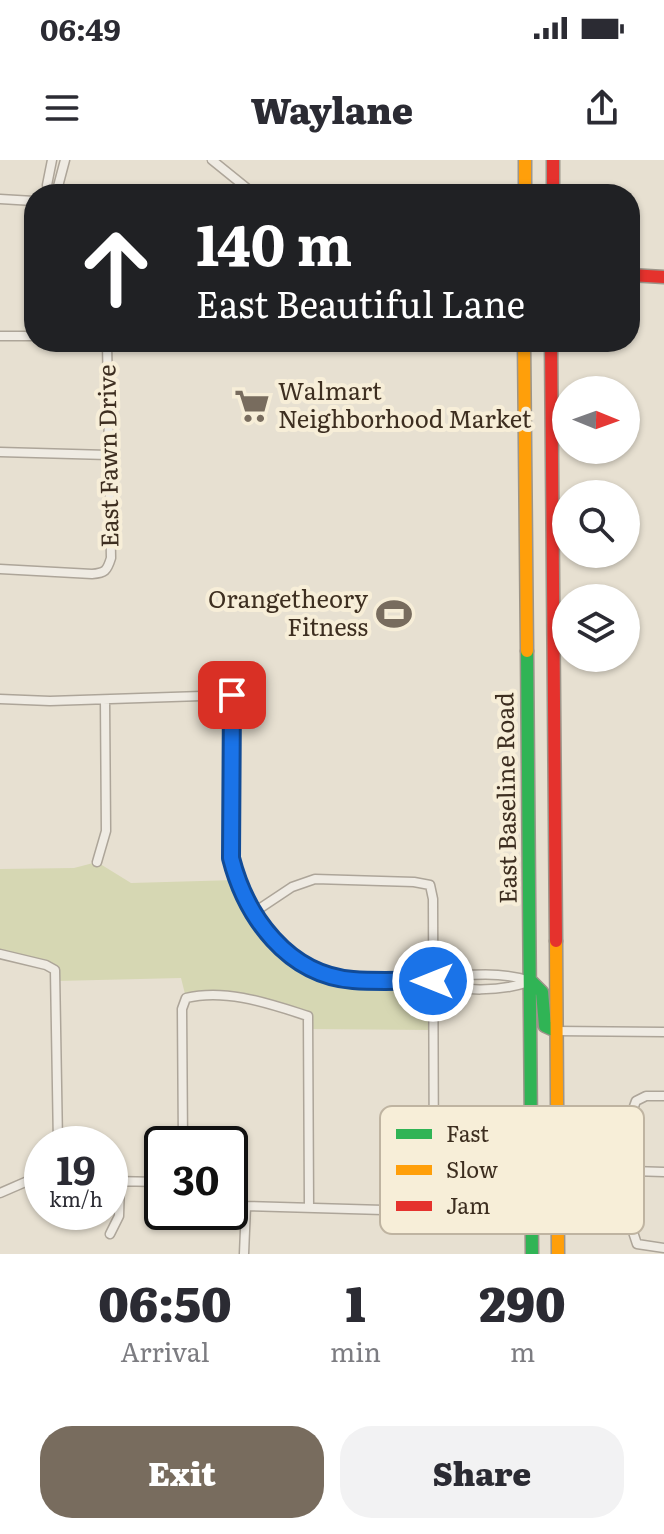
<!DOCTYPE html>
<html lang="en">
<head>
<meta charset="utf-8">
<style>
	:root { --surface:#fff; --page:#f2f2f3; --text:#2b2b33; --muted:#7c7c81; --accent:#786c5e }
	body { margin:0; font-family:Literata,serif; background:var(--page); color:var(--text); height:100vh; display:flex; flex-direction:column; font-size:30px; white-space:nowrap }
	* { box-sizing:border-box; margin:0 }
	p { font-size:26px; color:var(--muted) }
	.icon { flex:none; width:44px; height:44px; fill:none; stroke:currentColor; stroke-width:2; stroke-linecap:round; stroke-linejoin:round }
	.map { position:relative; height:1094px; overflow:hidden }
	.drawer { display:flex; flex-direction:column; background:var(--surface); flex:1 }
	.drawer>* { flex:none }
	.banner { position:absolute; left:24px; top:24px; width:616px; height:168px; border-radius:32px; box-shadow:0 2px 6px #0004; background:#202124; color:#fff; overflow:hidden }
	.needle { width:52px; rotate:91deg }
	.controls { position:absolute; left:552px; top:216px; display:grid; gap:16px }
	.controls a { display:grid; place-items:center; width:88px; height:88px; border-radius:50%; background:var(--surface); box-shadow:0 2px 6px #0004; font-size:40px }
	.speed { position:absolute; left:24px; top:966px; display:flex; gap:16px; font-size:40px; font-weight:700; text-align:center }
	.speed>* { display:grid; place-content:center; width:104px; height:104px; border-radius:50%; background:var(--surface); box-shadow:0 2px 6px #0004; line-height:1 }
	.speed small { font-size:20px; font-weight:400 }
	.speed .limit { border:4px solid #111; border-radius:12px; background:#fff; color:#111 }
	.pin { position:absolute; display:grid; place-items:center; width:68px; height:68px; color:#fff; margin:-34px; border-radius:16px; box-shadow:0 4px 12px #0006 }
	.me { position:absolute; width:88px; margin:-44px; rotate:270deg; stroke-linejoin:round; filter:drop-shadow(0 0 6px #0008) }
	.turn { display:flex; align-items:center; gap:28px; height:168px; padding:0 40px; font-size:36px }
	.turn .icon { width:104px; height:104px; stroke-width:2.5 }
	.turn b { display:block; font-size:56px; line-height:68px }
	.eta { display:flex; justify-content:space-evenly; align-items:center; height:136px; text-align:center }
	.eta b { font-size:48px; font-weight:800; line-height:56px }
	.cta { display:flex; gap:16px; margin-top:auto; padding:16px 40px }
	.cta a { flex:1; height:92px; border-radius:32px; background:var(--accent); color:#fff; font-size:32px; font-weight:800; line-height:92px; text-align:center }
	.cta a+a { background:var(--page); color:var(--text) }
	.status { display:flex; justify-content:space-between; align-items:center; height:56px; padding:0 40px; background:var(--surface); direction:ltr }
	.status svg { height:22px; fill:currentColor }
	header { display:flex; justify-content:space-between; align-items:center; height:104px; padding:0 40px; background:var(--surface); font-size:36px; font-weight:800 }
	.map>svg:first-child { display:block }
	.green { fill:#d6d7b3 }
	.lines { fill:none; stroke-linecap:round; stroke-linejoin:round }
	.street-casing { stroke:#ada599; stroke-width:11 }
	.fast-casing { stroke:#9c958a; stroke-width:15 }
	.slow-casing { stroke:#9c958a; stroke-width:15 }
	.jam-casing { stroke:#9c958a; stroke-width:15 }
	.street { stroke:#efebe3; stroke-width:8 }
	.fast { stroke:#30b455; stroke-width:12 }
	.slow { stroke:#ff9f0a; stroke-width:12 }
	.jam { stroke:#e5322d; stroke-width:12 }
	.route-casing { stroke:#114b97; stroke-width:20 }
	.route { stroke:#1a73e8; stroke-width:14 }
	.labels { text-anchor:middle; stroke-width:8; stroke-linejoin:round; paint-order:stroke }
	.poi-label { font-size:24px; fill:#3d2e20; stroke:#f7eed8; text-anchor:start }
	.street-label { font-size:24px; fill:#3d2e20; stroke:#f7eed8 }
	.key { fill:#f7eed8; stroke:#bfb4a1; stroke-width:2 }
	.key-label { font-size:22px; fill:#3d2e20 }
</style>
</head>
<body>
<div class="status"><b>06:49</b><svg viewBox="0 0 49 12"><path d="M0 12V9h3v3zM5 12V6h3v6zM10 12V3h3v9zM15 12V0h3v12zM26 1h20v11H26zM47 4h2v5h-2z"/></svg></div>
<header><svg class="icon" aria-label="menu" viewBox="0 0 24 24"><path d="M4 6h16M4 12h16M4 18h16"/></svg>Waylane<svg class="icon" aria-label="share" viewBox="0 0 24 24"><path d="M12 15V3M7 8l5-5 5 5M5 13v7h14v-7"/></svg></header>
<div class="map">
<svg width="664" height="1094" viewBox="0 0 664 1094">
	<rect width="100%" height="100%" fill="#e7e0d1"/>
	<path class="green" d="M97,702L131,723L236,720L253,753L283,790L335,817L433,821V870L308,869V856L239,837L186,838L181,818L57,821L55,810L0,794V709L74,708Z"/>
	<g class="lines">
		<g class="street-casing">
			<path id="street" d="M212,0L254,34
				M49,34L47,25L52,0
				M56,34L65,0
				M0,39L34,41
				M0,176H34
				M0,292L108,295
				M0,409L92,414C105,413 107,411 111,398L107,182
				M0,539L50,541L232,535L231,698C244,751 279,803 335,817C354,821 372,820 391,820C404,820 420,823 434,820C465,814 500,811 531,821
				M97,702L106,671L105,540
				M0,794L46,805L55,810L58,984
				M433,821C461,833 501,831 529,822
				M556,871L664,872
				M664,936H646L636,941L632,952L633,1072L637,1084L664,1088
				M183,984L182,849L186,838C226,828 270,844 308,856L309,1046
				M632,1011L664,1012
				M110,1021L162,1022
				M0,1033L30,1020H42
				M230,1040L246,1046L418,1051L430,1047L434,1030L433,739L430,725L414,722L315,719L292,727L253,753
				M110,1074L119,1056L120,1021
				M244,1094L246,1046"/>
		</g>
		<g class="fast-casing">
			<path id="fast" d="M527,491L532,1094
				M531,821L542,832L545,866L556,871"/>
		</g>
		<g class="slow-casing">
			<path id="slow" d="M525,0V34
				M524,182L527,491
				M556,781L558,1094"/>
		</g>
		<g class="jam-casing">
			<path id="jam" d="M553,0V34
				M630,115L664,117
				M551,182L556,781"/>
		</g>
		<use href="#street" class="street"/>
		<use href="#fast" class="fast"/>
		<use href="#slow" class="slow"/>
		<use href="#jam" class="jam"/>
	</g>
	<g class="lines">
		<g class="route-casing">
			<path id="route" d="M232,535L231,698C246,757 288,815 353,820C379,822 406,820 433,821"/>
		</g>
		<use href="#route" class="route"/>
	</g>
	<defs>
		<g id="supermarket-bare" transform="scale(2.76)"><path d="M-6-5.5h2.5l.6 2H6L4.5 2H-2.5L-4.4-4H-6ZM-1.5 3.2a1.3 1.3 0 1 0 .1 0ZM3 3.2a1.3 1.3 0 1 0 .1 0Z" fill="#786c5e" stroke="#f7eed8" stroke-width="2.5" paint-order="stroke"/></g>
		<g id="stadium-bare" transform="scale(2.76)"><path d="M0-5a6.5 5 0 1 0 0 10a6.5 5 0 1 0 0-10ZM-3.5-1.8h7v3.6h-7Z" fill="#786c5e" stroke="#f7eed8" stroke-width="2.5" paint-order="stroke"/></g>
	</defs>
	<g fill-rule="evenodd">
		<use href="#supermarket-bare" x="252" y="246"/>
		<use href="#stadium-bare" x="394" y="454"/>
	</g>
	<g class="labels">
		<g class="poi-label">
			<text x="278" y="240">Walmart<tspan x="278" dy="28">Neighborhood Market</tspan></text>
			<text x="368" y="448" text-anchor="end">Orangetheory<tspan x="368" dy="28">Fitness</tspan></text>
		</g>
		<g class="street-label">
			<text transform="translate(109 296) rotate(-91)" y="8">East Fawn Drive</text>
			<text transform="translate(507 638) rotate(-91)" y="8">East Baseline Road</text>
		</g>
	</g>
	<rect x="380" y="946" width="264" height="128" rx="12" class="key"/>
	<rect x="396" y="969" width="36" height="10" fill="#30b455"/>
	<rect x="396" y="1005" width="36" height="10" fill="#ff9f0a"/>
	<rect x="396" y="1041" width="36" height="10" fill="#e5322d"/>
	<g class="key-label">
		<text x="446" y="982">Fast</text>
		<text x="446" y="1018">Slow</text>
		<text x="446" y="1054">Jam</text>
	</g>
</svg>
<div class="controls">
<a><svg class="needle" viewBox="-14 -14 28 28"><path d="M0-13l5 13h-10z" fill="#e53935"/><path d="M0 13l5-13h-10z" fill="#7c7c81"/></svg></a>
<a><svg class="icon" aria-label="search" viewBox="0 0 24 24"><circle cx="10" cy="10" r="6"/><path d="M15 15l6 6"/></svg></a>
<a><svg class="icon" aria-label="layers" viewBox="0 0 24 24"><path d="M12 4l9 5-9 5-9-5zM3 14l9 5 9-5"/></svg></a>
</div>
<div class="speed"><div>19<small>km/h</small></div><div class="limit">30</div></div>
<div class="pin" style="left:232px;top:535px;background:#d93025"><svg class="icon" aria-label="arrive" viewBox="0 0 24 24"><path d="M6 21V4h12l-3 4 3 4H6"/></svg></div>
<svg class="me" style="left:433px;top:821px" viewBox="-20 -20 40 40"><circle r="17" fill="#1a73e8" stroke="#fff" stroke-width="3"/><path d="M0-11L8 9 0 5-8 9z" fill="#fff"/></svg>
<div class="banner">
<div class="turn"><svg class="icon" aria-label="ahead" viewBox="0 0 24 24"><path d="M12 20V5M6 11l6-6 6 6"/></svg><div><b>140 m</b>East Beautiful Lane</div></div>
</div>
</div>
<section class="drawer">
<div class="eta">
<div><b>06:50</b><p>Arrival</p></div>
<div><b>1</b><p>min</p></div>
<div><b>290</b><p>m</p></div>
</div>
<div class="cta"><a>Exit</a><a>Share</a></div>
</section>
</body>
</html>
